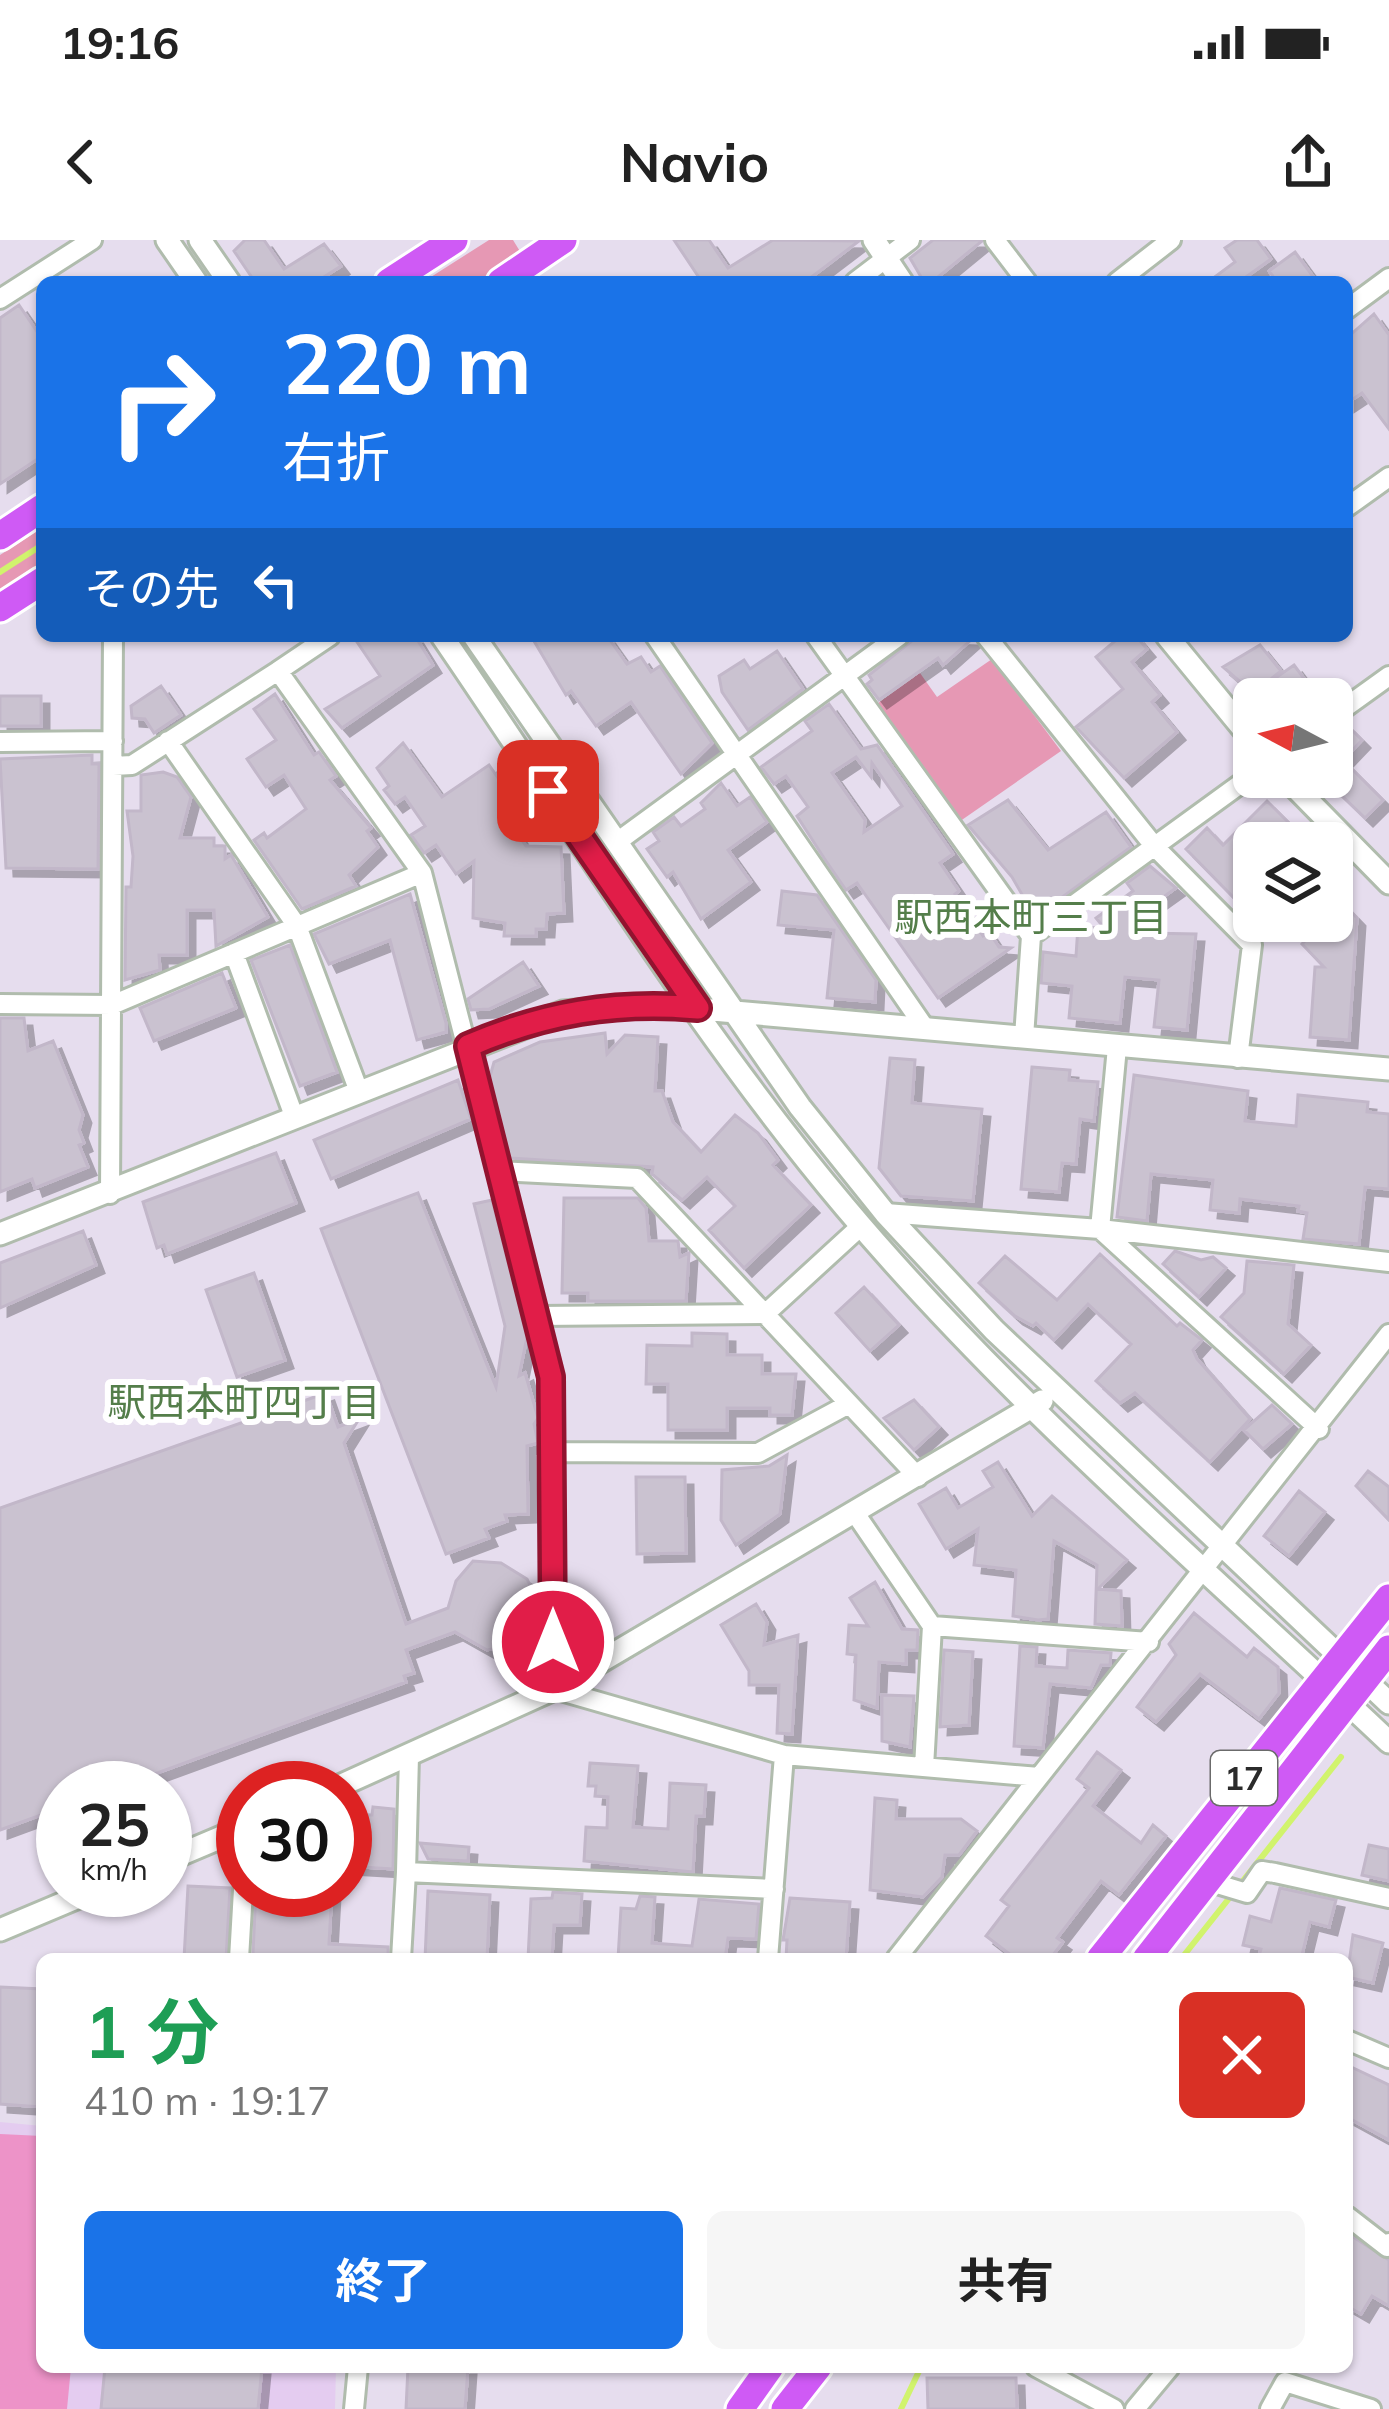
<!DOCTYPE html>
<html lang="ja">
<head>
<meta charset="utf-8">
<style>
	:root { --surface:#fff; --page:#f6f6f6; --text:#222; --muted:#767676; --accent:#1a73e8 }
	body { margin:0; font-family:Mulish,"Noto Sans JP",sans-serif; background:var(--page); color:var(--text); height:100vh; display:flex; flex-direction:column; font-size:45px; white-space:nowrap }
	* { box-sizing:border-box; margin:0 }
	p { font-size:39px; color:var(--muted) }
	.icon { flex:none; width:66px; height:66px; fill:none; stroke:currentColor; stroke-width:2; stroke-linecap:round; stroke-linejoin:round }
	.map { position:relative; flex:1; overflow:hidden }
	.drawer { position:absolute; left:36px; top:1713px; width:1317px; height:420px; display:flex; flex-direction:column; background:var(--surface); border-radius:18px; box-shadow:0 3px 9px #0004 }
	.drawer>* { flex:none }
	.hud { position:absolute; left:36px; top:36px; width:1317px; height:366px; border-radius:18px; box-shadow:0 3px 9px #0004; background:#1a73e8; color:#fff; overflow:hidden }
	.needle { width:78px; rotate:277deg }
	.tools { position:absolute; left:1233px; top:438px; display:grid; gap:24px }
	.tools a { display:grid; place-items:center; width:120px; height:120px; border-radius:18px; background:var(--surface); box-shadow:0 3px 9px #0004; font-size:60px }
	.speed { position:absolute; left:36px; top:1521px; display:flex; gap:24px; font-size:60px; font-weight:700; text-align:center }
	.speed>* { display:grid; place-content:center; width:156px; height:156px; border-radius:50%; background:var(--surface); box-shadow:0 3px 9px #0004; line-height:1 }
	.speed small { font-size:30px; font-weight:400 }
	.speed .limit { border:18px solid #d22; background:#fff; color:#111 }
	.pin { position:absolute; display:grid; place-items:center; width:102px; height:102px; color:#fff; margin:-51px; border-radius:24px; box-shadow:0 6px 18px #0006 }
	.me { position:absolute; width:132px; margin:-66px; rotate:0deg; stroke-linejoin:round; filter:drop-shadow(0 0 9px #0008) }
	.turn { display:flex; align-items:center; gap:42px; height:252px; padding:0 48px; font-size:54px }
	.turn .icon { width:156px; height:156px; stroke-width:2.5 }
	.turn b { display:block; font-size:84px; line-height:102px }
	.then { display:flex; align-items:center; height:114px; padding:0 48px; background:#0003; gap:24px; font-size:45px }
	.round { display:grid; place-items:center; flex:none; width:126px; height:126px; border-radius:18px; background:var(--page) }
	.head { display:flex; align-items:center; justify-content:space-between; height:204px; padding:0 48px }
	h1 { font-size:72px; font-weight:700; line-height:90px; color:#1e9e55 }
	.primary-button { display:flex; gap:24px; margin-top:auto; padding:24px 48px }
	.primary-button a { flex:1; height:138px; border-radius:18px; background:var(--accent); color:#fff; font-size:48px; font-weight:700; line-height:138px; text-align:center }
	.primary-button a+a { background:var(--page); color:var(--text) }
	.status { display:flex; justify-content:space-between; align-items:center; height:84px; padding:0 60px; background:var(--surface); direction:ltr }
	.status svg { height:33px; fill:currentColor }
	header { display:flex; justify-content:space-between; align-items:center; height:156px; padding:0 48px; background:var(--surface); font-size:54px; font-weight:700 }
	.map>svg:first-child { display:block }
	.education { fill:#e4ccf0 }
	.green { fill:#e698b4 }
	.pitch { fill:#ed93c8 }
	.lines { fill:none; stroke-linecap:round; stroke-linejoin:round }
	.stream { stroke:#d1f36d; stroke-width:6 }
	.building { fill:#cac2d0; stroke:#c2b7c9; stroke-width:3; fill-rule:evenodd; filter:url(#shadow) }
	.minor-casing { stroke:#b0bcad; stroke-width:24 }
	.tertiary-casing { stroke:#b0bcad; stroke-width:27 }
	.primary-casing { stroke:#fff; stroke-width:33 }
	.minor { stroke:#fff; stroke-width:18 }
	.tertiary { stroke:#fff; stroke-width:21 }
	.primary { stroke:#cf5af5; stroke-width:27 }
	.route-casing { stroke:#92132f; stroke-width:30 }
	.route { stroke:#e11d48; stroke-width:21 }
	.labels { text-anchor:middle; stroke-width:12; stroke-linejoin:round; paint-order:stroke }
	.shield { fill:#fff; stroke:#6b6b6b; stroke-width:3 }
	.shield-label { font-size:33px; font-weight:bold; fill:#2b2b2b }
	.neighbourhood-label { font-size:39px; fill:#547e4a; stroke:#fff }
</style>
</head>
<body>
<div class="status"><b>19:16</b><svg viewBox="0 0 49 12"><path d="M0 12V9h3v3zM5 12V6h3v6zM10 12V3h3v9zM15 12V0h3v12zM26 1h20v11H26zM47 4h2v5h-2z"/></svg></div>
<header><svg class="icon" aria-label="back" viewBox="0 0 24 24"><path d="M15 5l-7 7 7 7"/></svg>Navio<svg class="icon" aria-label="share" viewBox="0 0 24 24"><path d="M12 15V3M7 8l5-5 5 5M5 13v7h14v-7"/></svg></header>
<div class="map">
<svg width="1389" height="2169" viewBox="0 0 1389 2169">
	<defs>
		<filter id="shadow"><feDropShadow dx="8" dy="8" stdDeviation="0" flood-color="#0004"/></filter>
	</defs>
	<rect width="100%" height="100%" fill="#e6ddee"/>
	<path class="education" d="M0,1882L42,1886V2127H336L335,2169H0Z"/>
	<path class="green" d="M489,0H513L521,13L477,42H423Z
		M42,288V324L0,351V315Z
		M992,419L1061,511L956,584L874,466L920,433L937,457Z"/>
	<path class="pitch" d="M0,1894L42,1896V2127H71L67,2169H0Z"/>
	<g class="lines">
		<path class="stream" d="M0,332L42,305
			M1181,1719L1341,1517
			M901,2169L921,2127"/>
	</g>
	<path class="building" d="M245,0H264L284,29L324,4L341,26L316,42H255L234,11Z
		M674,0H709L728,28L773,0L859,1L805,42H702Z
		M933,0H982V1L932,42H924L910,18Z
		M1237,0H1257L1271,19L1239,42H1208L1235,22L1225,8Z
		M1295,12L1317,42H1277L1269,31Z
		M19,65L42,99V216L0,244V78Z
		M1374,74L1389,95V189L1362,153L1347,163V98Z
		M353,396H415L433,425L342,488L325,469L380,436Z
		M531,396H607L627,424L641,417L651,432L660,426L712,503L681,534L631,462L596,486L571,451L566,455Z
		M918,396L973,398L943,425L938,418L879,460L867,444L872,440L869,435Z
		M1121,396H1136L1147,409L1132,422L1160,455L1152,462L1177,492L1124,538L1076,487L1123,449L1096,417Z
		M1260,405L1281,431L1253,453L1223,427Z
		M777,411L803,449L748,490L722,452L719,436L744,420L750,429Z
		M1294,425L1314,452L1305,459H1288L1274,439Z
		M161,446L181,475L154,493L145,479L132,478L131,466Z
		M275,454L314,515L319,512L336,536L330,540L371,588L367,591L378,607L349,635L356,646L302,669L254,600L264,593L267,598L306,569L284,535L266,547L247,519L276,500L254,469Z
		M0,456H41V486H0Z
		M829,464L861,509L877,505L953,614L940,623L959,651L955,654L983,696L989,692L999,707L1011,708L938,758L857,643L846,650L824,618L797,576L808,567L786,536L774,544L761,527L812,491L805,481ZM856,517L871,537L872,523L902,566L864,592L865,580L832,533Z
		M1347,485L1362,500L1343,520L1383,560L1365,578L1332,546V500Z
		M403,503L442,557L489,525L519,568L506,577L526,606L561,607L564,673L547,674L546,689H536V696H504L505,683L473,678L474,621L456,634L436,605L424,613L411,595L425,586L405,557L395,564L384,550L389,546L377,528Z
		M92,515V524H99L98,629L6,628L0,519Z
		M163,532L177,537L191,557L180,598H214V606H225V619L231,615L268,677L216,706L214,670H187V715H159L160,730L125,740L126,647H131L133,616L127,571H141V535Z
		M721,543L737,566L750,557L767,582L728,610L751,642L701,679L673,632L667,637L647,609L659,601L653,592L674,577L681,586L705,569L701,563Z
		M1008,560L1048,610L1106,572L1131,607L1035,677L1012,637L968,585Z
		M1267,561L1309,603H1254V667L1241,654L1236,660L1186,609L1207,588L1223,605Z
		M1150,626L1176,648L1138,675L1147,676L1146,693L1196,694L1187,790L1154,787L1159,740L1125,737L1120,783L1069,778L1072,746L1041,743L1043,712L1076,716L1078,686L1105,689L1096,678L1133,651L1127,643Z
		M782,651L817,655L876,740L875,762L827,758L834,690L778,685Z
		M1332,652L1357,678L1349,800L1310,797L1315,727H1324L1302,704L1324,681H1332Z
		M410,654L446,783V792L417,800L390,700L329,724L314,694Z
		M290,705L337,832L300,846L251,720Z
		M523,722L539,746L489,769L471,770L468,759Z
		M222,733L236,768L154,801L140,768Z
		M0,778H24L28,811L53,801L83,875L79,890L84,903L79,905L88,927L35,948L32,939L0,952Z
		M605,793L607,814L625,795L658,797L655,851H662L673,882L701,912L735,875L758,893L778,920L773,925L811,965L744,1028L709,990L735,966L707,937L682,960L652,934L653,927L510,918L489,840L494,822L540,802Z
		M890,818L915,820L912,863L982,869L973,961L901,956L879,928Z
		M1032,827L1070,830L1069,840L1098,842L1094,881L1080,879L1076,924L1062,923L1059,952L1021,949Z
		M1134,835L1248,851L1245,881L1296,886L1298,855L1368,862L1367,872L1389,874V949L1365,947L1359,1004L1303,999L1307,973L1298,971L1299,966L1240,959L1239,973L1210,970L1213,940L1151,934L1147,981L1117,977Z
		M458,840L471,879L331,939L314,900Z
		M276,913L296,963L167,1014L164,1005L157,1008L143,962Z
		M418,953L496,1147L505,1086L474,964L492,960L527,1097L519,1136L525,1133L538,1178L534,1184L538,1203L527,1206L528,1274L505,1275L507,1281L485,1289L489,1298L446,1314L321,989Z
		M564,958H638L646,968L649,1001H678L680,1017L689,1013L686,1061H588V1053H562Z
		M83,991L96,1025L0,1068V1023Z
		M1175,1011L1201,1020L1213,1017L1226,1028L1199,1057L1163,1024Z
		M1100,1014L1177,1086L1180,1083L1202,1100L1193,1110L1197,1119L1250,1179L1210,1222L1135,1153L1120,1163L1096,1141L1131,1104L1088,1064L1054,1100L1036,1083L1033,1086L1015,1076L979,1043L1005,1016L1057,1060Z
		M1247,1021L1294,1025L1288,1084L1311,1105L1284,1134L1221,1077L1244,1053Z
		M254,1033L285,1120L237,1137L206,1050Z
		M864,1047L899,1085L870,1111L836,1073Z
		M692,1093L727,1094V1115H762V1134H796L792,1175H770V1168H727V1190H668V1144H646L647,1105L692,1106Z
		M326,1153L338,1187L359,1179L344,1203L406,1384L448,1368L456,1341L473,1321L501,1323L527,1339L536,1357L535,1378L524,1403L487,1410L455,1392L406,1410L414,1433L404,1436L406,1442L116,1548H63V1567L0,1590V1268Z
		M914,1160L939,1187L914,1210L884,1178Z
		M1272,1165L1292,1184L1263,1209L1244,1190Z
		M787,1215L780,1274L736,1305L721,1280L722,1230L769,1226Z
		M998,1222L1032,1276L1052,1256L1127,1320L1098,1349L1121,1351L1122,1386L1095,1384L1097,1325L1054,1301L1048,1379L1038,1380L1013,1376L1016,1330L974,1325L978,1289L946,1309L919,1264L946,1248L958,1268L993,1247L983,1231Z
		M1368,1231L1389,1247V1280L1356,1246Z
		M636,1237H685L686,1313L637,1314Z
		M1299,1251L1325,1272L1289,1316L1264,1296Z
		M875,1342L902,1389L918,1390L917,1410H906V1424L879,1422L877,1468L854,1460L856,1415L847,1414L849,1385L868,1386L850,1358Z
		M756,1364L767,1382L764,1405L798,1395L792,1494L777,1493L779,1445H749V1431L721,1385Z
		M1194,1373L1247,1417L1254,1408L1278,1427L1279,1453L1259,1479L1200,1434L1156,1482L1137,1467L1176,1415L1169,1404Z
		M1020,1406L1037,1407L1036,1426L1067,1428L1068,1410L1111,1413L1110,1425H1101L1091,1448L1050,1444L1043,1508L1014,1506Z
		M944,1410L973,1412L969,1485L940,1487Z
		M882,1455L914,1456L910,1507L882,1501Z
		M1097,1512L1121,1530L1093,1566L1141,1603L1153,1585L1166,1596L1119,1655L1101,1641L1057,1698L1063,1702L1050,1719H1016L986,1696L1009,1666L1001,1660L1089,1548L1077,1539Z
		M590,1523L638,1526L633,1587L668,1589L670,1543L706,1545L704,1576H696L693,1632L584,1621L586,1587L607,1588L608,1557L595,1556L596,1546H588Z
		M875,1558L897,1560L896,1579H961L977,1591L959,1615H945L942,1637L923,1657L870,1650Z
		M373,1567L394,1569L393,1629L345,1626V1574L372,1575Z
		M420,1603L469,1607L468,1621L428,1619Z
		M1369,1605L1389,1609V1641L1362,1635Z
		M188,1646L230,1648L226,1719H184Z
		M1280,1648L1336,1660L1329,1687L1310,1682L1301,1719H1258L1261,1709L1243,1705L1250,1676L1271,1682Z
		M256,1650H332L329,1704L388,1707V1719H258L253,1713Z
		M428,1651L490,1655L487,1719H425Z
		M553,1652L582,1654L580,1685H554L552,1719H528L531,1659L552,1658Z
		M640,1656L655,1657L652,1703L692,1706L699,1659L759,1664L756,1699L728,1698L725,1719H618L621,1668L636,1669Z
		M790,1658L850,1662L846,1719H786L787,1700H783Z
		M1353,1695L1383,1703L1373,1743L1347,1737Z
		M0,1747L42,1749V1867L0,1864Z
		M1347,1825L1389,1845V1900L1347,1877Z
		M1347,1993L1389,2020V2066L1372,2056L1361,2074L1347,2066Z
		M105,2127H262L258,2169H101Z
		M408,2127H468L465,2169H406Z
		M927,2138H1016L1017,2169H928Z"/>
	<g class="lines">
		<g class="minor-casing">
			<path id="minor" d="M995,0L1027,42
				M855,42L910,0
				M1117,42L1171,0
				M0,59L92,0
				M1347,69L1389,38
				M1347,267L1389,237
				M330,396L278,431L422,633L551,1137L554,1449L784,1515L1039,1537L1389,1094
				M655,396L925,788
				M816,396L1031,696L1024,797
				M986,396L1155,607L1252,705L1238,818
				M1332,477L1389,436
				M168,501L297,686L358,849
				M0,502L113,501
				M113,526L132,525L278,431
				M617,602L899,396
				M1031,696L1254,534
				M234,713L294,876
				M0,764L112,765L422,633
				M1117,807L1100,989L1319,1189
				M499,931L637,938L918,1237
				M110,954L113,396
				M885,973L1100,989L1389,1022
				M537,1076L765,1074L861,986
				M552,1212L758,1213L847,1165
				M855,1273L932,1386L924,1527
				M932,1386L1149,1402
				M406,1632L409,1516
				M1207,1641L1247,1653L1262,1631L1275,1633L1389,1658
				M239,1719L243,1650
				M401,1719L406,1632L774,1649
				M768,1719L784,1515
				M896,1719L1039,1537
				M1347,1800L1389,1818
				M1347,1976L1387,2007L1389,2003
				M1036,2127L1114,2169
				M354,2169L358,2127
				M1135,2169L1170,2127
				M1270,2169L1285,2142L1371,2169"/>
		</g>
		<g class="tertiary-casing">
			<path id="tertiary" d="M167,0L196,42
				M200,0L229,42
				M874,0L902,42
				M442,396C573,587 696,790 845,967C1008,1161 1205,1328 1389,1502
				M474,396L800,867L885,973L994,1090L1389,1463
				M1167,396L1254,502
				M1285,537L1389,643
				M0,994L563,772L654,765L1389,829
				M335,1548L554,1449L1042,1161
				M165,1621L243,1588
				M0,1690L95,1650"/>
		</g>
		<g class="primary-casing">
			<path id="primary" d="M389,42L454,0
				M501,42L563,0
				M0,296L42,268
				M0,368L42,341
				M1100,1719L1389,1358
				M1146,1719L1389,1409
				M740,2169L770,2127
				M785,2169L818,2127"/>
		</g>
		<use href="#minor" class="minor"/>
		<use href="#tertiary" class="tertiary"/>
		<use href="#primary" class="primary"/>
	</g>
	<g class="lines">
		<g class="route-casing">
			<path id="route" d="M548,551L698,768C614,761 544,773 468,806L551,1137L553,1402"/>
		</g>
		<use href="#route" class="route"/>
	</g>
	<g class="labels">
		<rect class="shield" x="1211" y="1511" width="66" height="54" rx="9"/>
		<g class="shield-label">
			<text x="1244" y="1550">17</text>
		</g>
		<g class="neighbourhood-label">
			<text x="1031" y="691">駅西本町三丁目</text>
			<text x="244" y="1176">駅西本町四丁目</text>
		</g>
	</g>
</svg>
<div class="tools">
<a><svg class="needle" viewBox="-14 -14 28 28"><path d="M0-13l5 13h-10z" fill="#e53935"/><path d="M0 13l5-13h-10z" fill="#767676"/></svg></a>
<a><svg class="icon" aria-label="layers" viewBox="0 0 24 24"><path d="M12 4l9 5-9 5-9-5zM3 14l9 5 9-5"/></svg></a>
</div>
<div class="speed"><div>25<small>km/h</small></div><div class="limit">30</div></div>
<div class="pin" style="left:548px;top:551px;background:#d93025"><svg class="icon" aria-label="arrive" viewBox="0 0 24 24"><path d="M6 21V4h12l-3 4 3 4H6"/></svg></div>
<svg class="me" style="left:553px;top:1402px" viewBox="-20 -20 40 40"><circle r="17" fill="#e11d48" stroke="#fff" stroke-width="3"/><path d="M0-11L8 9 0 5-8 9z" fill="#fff"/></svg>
<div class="hud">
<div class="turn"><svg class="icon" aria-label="right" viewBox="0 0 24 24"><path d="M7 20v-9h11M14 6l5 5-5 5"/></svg><div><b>220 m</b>右折</div></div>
<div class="then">その先<svg class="icon" aria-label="left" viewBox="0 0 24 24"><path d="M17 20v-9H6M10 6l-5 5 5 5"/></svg></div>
</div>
<section class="drawer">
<div class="head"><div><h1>1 分</h1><p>410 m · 19:17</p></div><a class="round" style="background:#d93025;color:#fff"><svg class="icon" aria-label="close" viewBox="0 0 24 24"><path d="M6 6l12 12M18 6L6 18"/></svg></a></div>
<div class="primary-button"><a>終了</a><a>共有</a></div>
</section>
</div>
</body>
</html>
